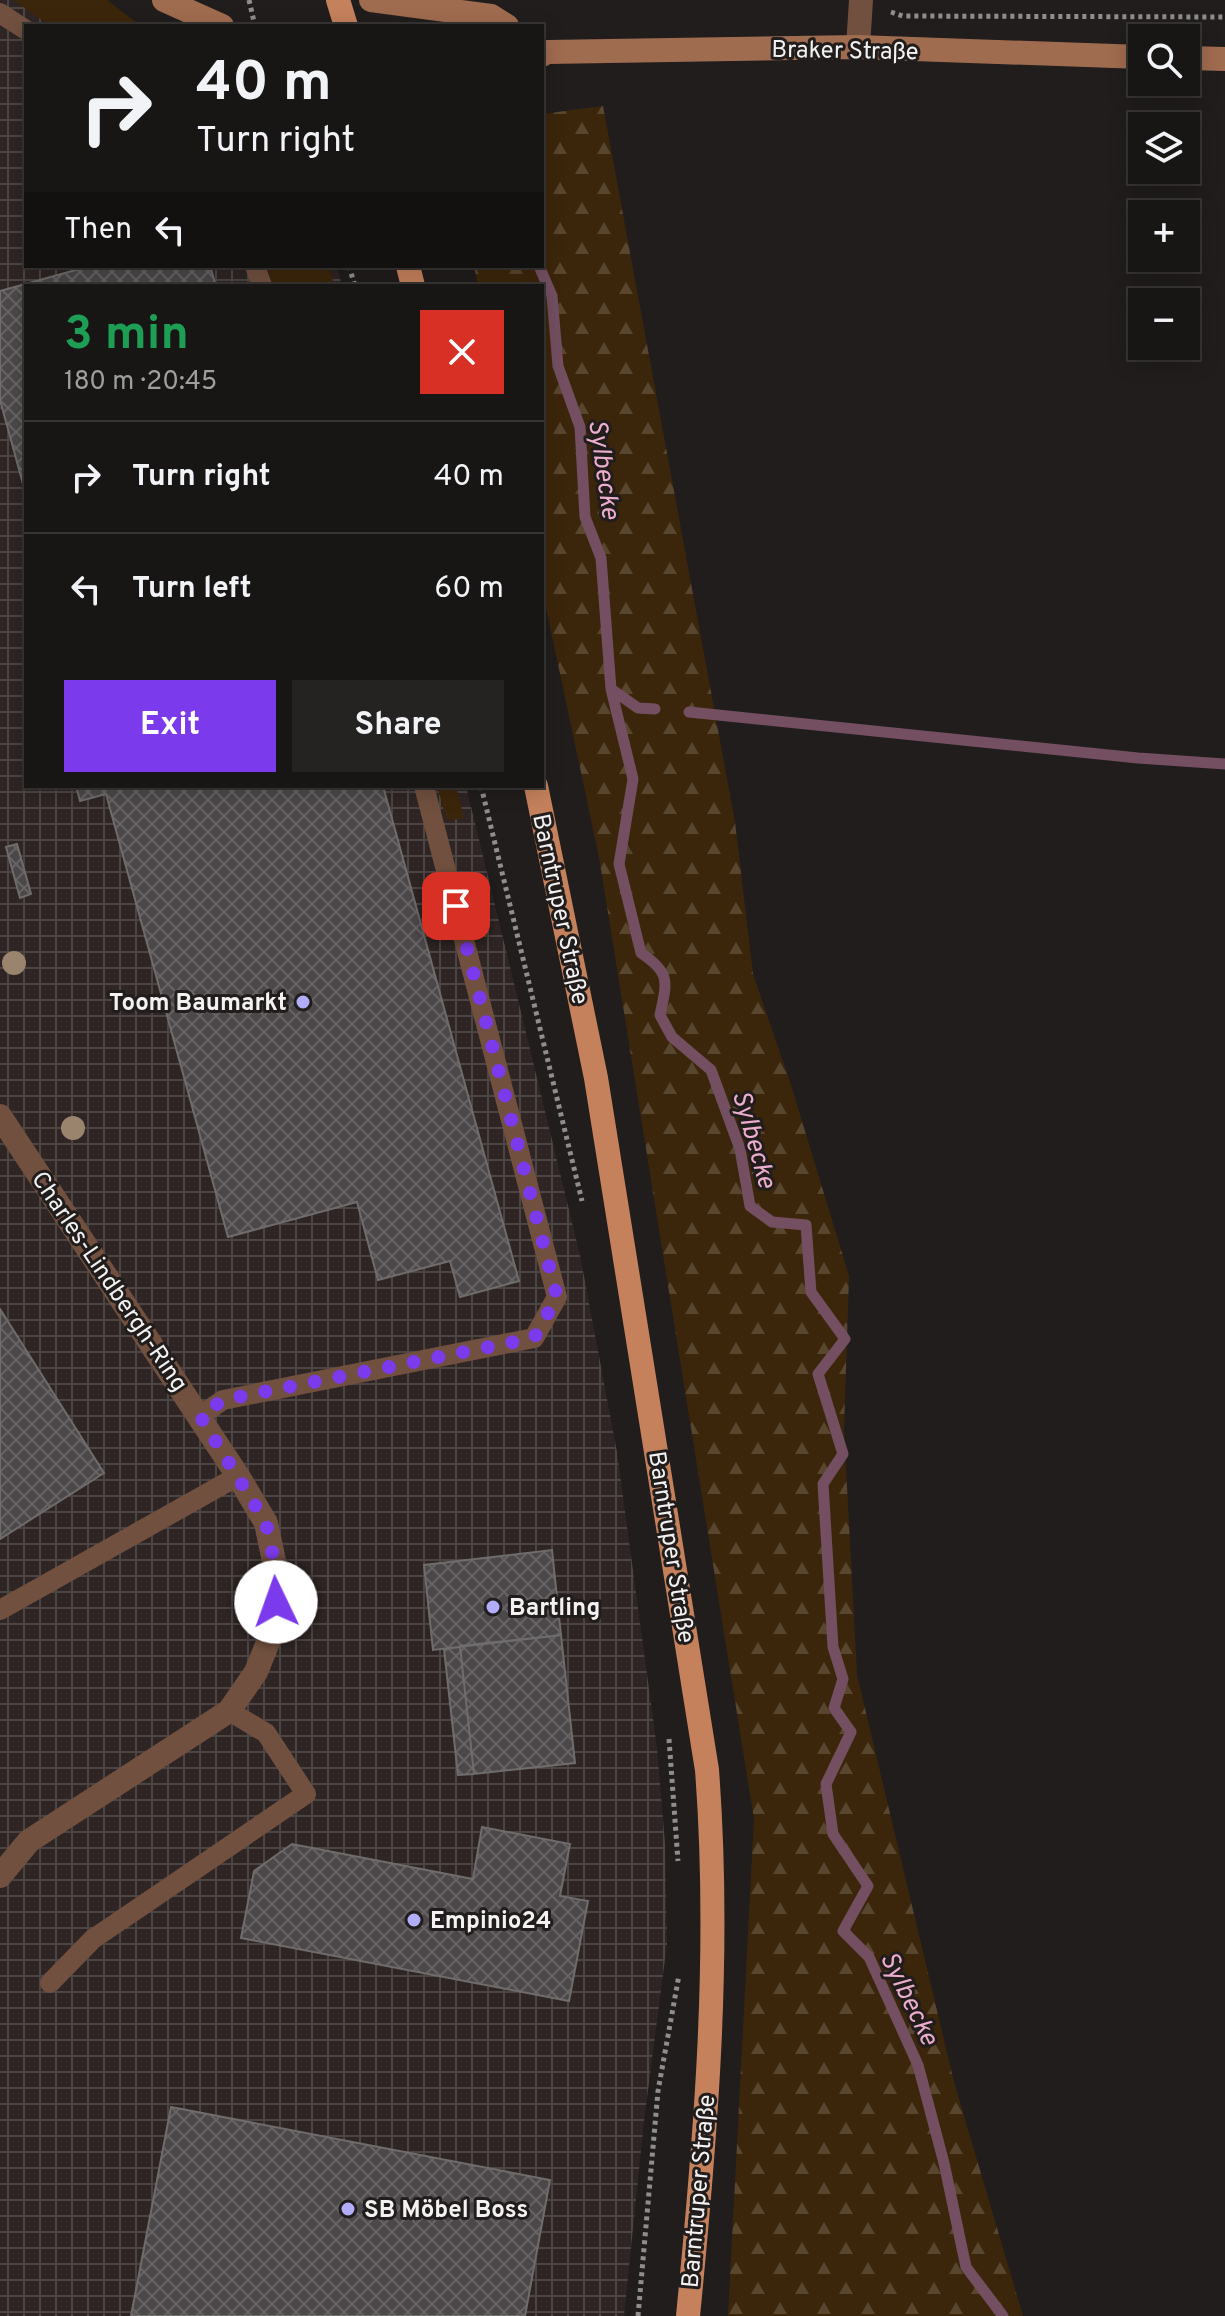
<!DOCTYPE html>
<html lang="en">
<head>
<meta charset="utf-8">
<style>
	:root { --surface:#181615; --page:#252322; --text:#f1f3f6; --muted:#9f9fa0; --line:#363534; --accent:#7c3aed }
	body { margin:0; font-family:Overpass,sans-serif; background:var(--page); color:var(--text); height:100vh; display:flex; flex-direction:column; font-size:30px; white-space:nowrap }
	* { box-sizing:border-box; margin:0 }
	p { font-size:26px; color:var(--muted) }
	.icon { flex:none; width:44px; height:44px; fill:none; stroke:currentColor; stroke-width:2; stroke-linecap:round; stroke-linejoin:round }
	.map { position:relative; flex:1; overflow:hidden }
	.side { position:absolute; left:24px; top:284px; width:520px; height:504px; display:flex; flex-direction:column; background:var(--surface); border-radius:0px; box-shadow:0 4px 20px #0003,0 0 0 2px var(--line) }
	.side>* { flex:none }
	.guide { position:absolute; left:24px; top:24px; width:520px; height:244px; border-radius:0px; box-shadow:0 4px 20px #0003,0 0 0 2px var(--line); background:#181615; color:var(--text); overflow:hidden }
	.buttons { position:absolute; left:1128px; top:24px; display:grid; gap:16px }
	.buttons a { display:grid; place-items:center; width:72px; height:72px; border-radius:0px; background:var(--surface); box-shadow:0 4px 20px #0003,0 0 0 2px var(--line); font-size:40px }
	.pin { position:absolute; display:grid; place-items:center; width:68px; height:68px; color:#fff; margin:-34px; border-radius:16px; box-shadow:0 4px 12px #0006 }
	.me { position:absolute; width:88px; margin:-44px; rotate:357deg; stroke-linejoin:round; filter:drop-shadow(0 0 6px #0008) }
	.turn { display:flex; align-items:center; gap:28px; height:168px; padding:0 40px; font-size:36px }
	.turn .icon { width:104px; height:104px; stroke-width:2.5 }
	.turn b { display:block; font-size:56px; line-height:68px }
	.then { display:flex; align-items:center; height:76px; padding:0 40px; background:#0003; gap:16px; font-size:30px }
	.round { display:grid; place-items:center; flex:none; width:84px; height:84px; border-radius:0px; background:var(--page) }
	.summary { display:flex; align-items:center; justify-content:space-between; height:136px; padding:0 40px }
	h1 { font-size:48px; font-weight:700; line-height:60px; color:#1e9e55 }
	.button { display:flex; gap:16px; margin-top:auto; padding:16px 40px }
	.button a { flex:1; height:92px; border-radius:0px; background:var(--accent); color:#fff; font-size:32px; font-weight:700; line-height:92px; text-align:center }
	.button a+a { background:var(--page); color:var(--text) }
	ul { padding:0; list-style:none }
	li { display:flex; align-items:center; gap:24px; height:112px; padding:0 40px; border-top:2px solid var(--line) }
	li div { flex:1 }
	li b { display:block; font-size:30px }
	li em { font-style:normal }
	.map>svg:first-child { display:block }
	.industrial { fill:url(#industrial-grid) }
	.green { fill:#3c260b }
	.forest { fill:url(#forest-firs) }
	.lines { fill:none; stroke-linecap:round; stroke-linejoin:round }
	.stream { stroke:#734f61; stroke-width:11 }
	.building { fill:url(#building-cross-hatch); stroke:#6f6c6c; stroke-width:2 }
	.path { stroke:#908e8d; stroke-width:5; stroke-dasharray:4 4; stroke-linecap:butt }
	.lane { stroke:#71503f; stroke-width:20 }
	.street { stroke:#71503f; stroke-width:24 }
	.secondary { stroke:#a06c50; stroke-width:24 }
	.primary { stroke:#c5815c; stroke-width:24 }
	.tree { fill:#9a846d }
	.route { stroke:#7c3aed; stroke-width:14; stroke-dasharray:0 25.2 }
	.poi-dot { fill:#b2adf9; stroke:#201d1c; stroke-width:3 }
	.labels { text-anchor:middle; stroke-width:6; stroke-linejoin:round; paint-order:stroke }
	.street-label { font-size:24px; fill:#f3f1f1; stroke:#201d1c }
	.poi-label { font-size:24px; font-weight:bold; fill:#f3f1f1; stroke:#201d1c; text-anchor:start }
	.water-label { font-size:26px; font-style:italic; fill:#edadcd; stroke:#201d1c }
</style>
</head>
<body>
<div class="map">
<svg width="1225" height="2316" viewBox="0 0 1225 2316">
	<defs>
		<pattern id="industrial-grid" width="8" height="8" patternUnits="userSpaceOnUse" patternTransform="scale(2)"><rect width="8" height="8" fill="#2e2524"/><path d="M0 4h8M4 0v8" fill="none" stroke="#4d4544"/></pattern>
		<pattern id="forest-firs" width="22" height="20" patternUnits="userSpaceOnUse" patternTransform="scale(2)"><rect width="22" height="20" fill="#3c260b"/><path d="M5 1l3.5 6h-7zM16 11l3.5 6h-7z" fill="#59462f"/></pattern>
		<pattern id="building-cross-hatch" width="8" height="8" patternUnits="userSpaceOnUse" patternTransform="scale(2)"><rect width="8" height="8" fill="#4c4849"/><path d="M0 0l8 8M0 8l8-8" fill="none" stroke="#666364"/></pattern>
	</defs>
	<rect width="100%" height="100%" fill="#201d1c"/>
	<path class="industrial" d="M0,0H102L142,26H26V266H337L342,286H26V786H466L580,1255L617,1452L657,1748L665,1843L667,1944L644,2121L624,2316H0Z"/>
	<path class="green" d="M13,0H107L141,26H50Z
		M266,266H329L334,286H273Z
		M437,786H456L464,818L447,821Z"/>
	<path class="forest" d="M603,106L735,822L753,974L791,1085L849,1276L844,1430L857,1675L954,2082L1023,2316H728L754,1819L599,857L542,589V286H478L474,266H542V114Z"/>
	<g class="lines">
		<path class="stream" d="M539,266L552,296L558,366L580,427L585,517L601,558L611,689L633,779L619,864L641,953C671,973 667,982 660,1015L672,1037L711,1070L740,1149L750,1206L772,1222L806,1225L811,1292L845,1339L818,1374L843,1454L823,1484L833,1647L843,1679L834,1708L851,1732L826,1784L833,1834L868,1886L843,1931L869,1957L918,2065L944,2163L966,2267L1003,2316
			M611,689L638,708L655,709
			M689,712L1138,758L1225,764"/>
	</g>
	<path class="building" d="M90,266H210L216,286H26V495L0,400V291Z
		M76,786H383L519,1281L460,1297L450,1261L378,1280L357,1202L228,1237L106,794L80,801Z
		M17,844L31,894L20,898L6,847Z
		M0,1309L104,1473L0,1539Z
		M552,1550L561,1635L433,1650L424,1565Z
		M561,1635L575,1763L474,1774L460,1646Z
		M460,1647L474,1774L458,1775L444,1649Z
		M482,1827L570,1844L560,1896L588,1901L569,2001L241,1938L254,1871L292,1844L473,1879Z
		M171,2107L550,2180L525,2316H131Z"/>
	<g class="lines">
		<path class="path" d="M249,0L255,26
			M891,12L903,16L1225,17
			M349,266L355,286
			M481,786L582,1201
			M669,1739L678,1861
			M638,2316L658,2091L679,1975"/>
		<path class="lane" d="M0,13L26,30
			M255,266L262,286
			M200,1416L223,1400L534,1338L557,1297L424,786
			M0,1610L238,1476
			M50,1983L93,1939L306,1794L266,1733L229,1711"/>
		<path class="street" d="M858,47L861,0
			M0,1116L238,1476L266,1523L278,1580L275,1625L256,1672L229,1711L29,1841L0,1876"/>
		<path class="secondary" d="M164,0L222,26
			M371,0L491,16L507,26
			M542,55L547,52L858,47L1142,57
			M1186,58L1225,59"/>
		<path class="primary" d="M338,0L346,26
			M408,266L413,286
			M536,786L596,1078L707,1770C721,1954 706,2134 688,2316"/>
	</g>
	<g class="tree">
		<circle cx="14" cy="963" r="12"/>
		<circle cx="73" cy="1128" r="12"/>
	</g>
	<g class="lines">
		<path class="route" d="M276,1602L278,1580L266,1523L200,1416L223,1400L534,1338L557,1297L456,906"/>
	</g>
	<g class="poi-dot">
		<circle cx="303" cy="1002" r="8"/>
		<circle cx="493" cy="1607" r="8"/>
		<circle cx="414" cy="1920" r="8"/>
		<circle cx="348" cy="2209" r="8"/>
	</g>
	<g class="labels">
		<g class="street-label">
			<text transform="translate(845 50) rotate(1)" y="8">Braker Straße</text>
			<text transform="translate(561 909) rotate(78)" y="8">Barntruper Straße</text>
			<text transform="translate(110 1281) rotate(56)" y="8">Charles-Lindbergh-Ring</text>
			<text transform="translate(672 1547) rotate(81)" y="8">Barntruper Straße</text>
			<text transform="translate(698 2191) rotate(-85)" y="8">Barntruper Straße</text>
		</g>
		<g class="poi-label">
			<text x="287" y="1010" text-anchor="end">Toom Baumarkt</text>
			<text x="509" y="1615">Bartling</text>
			<text x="430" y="1928">Empinio24</text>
			<text x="364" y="2217">SB Möbel Boss</text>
		</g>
		<g class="water-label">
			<text transform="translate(605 469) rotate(82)" y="9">Sylbecke</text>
			<text transform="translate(755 1139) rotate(74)" y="9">Sylbecke</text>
			<text transform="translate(910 1998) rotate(64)" y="9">Sylbecke</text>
		</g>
	</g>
</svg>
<div class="buttons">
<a><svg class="icon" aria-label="search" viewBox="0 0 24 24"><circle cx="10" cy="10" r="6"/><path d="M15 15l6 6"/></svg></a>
<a><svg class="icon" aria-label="layers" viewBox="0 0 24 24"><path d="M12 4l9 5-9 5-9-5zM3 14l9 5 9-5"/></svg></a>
<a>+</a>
<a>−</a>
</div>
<div class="pin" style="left:456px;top:906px;background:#d93025"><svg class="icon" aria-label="arrive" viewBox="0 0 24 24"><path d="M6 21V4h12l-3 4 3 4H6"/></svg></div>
<svg class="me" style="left:276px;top:1602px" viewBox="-20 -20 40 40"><circle r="19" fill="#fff"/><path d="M0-13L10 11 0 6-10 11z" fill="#7c3aed"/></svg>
<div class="guide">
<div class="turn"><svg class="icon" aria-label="right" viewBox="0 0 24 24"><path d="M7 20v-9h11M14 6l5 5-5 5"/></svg><div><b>40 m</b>Turn right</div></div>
<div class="then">Then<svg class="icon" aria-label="left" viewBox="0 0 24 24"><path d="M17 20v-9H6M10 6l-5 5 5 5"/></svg></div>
</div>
<section class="side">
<div class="summary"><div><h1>3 min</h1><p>180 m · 20:45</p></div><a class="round" style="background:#d93025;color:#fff"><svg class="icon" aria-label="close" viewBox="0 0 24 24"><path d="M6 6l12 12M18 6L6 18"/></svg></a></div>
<ul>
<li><svg class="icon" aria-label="right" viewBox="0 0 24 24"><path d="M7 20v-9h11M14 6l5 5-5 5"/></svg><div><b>Turn right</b></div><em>40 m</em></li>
<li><svg class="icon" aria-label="left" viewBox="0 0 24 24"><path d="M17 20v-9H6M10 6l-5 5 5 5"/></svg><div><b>Turn left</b></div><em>60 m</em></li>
</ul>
<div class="button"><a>Exit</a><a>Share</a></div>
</section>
</div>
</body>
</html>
